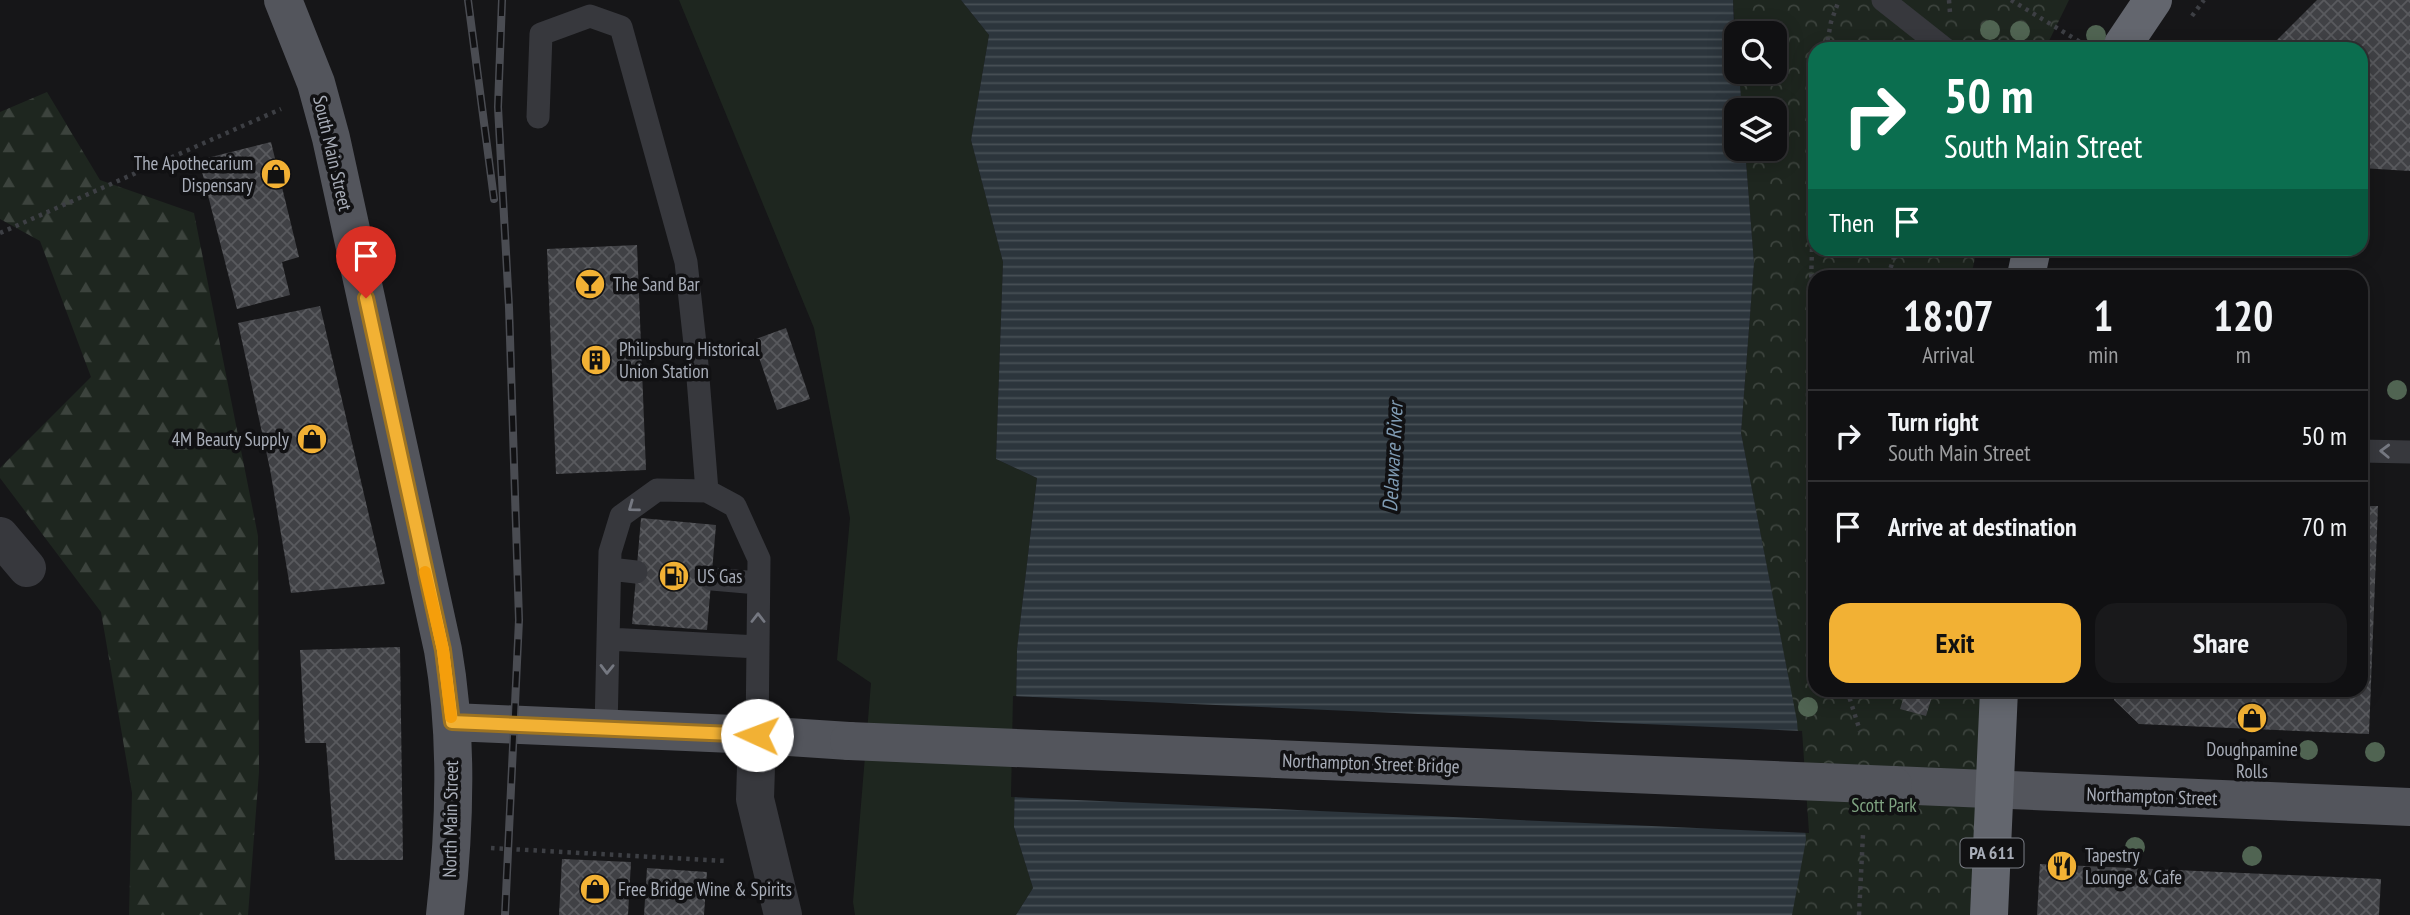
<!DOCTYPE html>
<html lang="en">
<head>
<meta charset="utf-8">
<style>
	:root { --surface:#101012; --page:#19191b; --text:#f1f3f6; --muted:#9c9d9f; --line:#303032; --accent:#f2b134 }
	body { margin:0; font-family:"PT Sans Narrow",sans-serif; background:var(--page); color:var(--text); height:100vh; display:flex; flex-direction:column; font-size:26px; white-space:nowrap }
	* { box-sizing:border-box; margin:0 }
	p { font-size:23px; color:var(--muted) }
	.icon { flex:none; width:38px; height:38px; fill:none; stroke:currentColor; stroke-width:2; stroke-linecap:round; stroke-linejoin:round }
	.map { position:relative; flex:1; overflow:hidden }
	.side { position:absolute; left:1808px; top:270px; width:560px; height:427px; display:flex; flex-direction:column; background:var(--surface); border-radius:21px; box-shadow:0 4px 18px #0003,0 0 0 2px var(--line) }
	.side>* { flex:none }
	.banner { position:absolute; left:1808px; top:42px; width:560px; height:214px; border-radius:21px; box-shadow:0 4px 18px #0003,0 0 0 2px var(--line); background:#0b6e4f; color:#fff; overflow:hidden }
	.tools { position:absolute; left:1724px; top:21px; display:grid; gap:14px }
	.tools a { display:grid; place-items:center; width:63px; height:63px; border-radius:14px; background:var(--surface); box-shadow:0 4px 18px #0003,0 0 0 2px var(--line); font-size:35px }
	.pin { position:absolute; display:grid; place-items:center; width:60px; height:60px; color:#fff; margin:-72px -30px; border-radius:50% 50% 50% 0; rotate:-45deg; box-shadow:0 0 7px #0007 }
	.pin .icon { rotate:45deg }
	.me { position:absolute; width:77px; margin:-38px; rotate:272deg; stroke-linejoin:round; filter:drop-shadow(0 0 5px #0008) }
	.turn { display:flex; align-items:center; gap:24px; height:147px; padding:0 21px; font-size:32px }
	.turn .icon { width:91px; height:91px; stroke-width:2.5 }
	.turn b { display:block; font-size:49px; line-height:60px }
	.then { display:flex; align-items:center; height:66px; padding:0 21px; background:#0003; gap:14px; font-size:26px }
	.eta { display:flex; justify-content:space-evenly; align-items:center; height:119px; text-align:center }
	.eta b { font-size:42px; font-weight:800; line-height:49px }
	.cta { display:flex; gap:14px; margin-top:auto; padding:14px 21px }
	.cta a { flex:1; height:80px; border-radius:21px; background:var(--accent); color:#111; font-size:28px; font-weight:800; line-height:80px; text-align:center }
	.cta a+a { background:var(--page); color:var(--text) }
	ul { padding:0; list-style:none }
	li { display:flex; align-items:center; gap:21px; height:91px; padding:0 21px; border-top:2px solid var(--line) }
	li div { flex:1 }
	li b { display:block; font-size:26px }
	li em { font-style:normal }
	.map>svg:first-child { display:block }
	.grass { fill:#1e261f }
	.forest { fill:url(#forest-firs) }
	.park { fill:url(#park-crowns) }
	.water { fill:url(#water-rules) }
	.pier { fill:#161618 }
	.building { fill:url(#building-cross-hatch) }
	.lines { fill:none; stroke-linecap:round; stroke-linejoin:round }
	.path { stroke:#3d3f44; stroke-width:4.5; stroke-dasharray:3.5 5; stroke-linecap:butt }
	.lane { stroke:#37383d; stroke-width:23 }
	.street { stroke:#37383d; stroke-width:38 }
	.primary { stroke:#53555c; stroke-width:38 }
	.highway { stroke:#63666e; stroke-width:38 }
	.rail-casing { stroke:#4a4c52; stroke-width:8 }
	.rail { stroke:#111113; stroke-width:5; stroke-dasharray:16; stroke-linecap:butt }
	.primary-bridge { stroke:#53555c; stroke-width:38 }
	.tree { fill:#506452 }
	.oneway { stroke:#757881 }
	.route-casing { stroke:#9d7322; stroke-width:18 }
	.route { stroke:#f2b134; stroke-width:12 }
	.slow { stroke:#f59e0b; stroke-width:12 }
	.labels { text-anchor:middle; stroke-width:7; stroke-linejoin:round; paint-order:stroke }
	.shield { fill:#111113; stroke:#7b7e86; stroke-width:2 }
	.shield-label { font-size:18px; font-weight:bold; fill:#a8adb8 }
	.street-label { font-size:19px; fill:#a8adb8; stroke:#111113 }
	.poi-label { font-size:19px; fill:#a8adb8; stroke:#111113; text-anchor:start }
	.park-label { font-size:19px; fill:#7fa381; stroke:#111113 }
	.water-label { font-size:21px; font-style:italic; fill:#7f9bb3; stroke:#111113 }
</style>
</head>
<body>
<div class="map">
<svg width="2410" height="915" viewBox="0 0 2410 915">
	<defs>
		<pattern id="forest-firs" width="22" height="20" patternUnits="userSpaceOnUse" patternTransform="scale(1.75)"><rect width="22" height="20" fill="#1e261f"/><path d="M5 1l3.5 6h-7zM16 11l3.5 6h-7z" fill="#3c433d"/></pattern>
		<pattern id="park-crowns" width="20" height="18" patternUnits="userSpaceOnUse" patternTransform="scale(1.75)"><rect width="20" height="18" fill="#1e261f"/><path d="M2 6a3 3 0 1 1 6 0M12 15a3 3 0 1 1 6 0" fill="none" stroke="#3c433d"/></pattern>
		<pattern id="water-rules" width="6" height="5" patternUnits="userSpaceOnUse" patternTransform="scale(1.75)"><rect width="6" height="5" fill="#2c353c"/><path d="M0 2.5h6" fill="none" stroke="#485056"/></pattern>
		<pattern id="building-cross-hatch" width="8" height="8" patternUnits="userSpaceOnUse" patternTransform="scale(1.75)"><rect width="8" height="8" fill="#404145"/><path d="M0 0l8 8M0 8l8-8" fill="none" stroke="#595a5e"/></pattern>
	</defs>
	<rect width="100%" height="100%" fill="#161618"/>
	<path class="grass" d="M679,0H961L989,35L971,140L1003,262L996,459L1037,478L1017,649L1014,827L1033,888L1016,915H855L853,902L871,683L837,660L850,518L814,328Z"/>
	<path class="forest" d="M47,92L100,180L194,213L258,536L259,772L248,915H129L132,793L101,612L0,478V468L91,377L40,241L0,219V112Z"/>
	<path class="park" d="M1733,0H2069L2045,49H1815V248L1977,249L1971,276H1815V690H1988L1989,915H1759L1789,681L1741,433L1754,263L1745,149H1774V110H1742L1739,72H1774V33H1736V41Z"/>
	<path class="water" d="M961,0H1733L1736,72H1739L1742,110H1736V149H1745L1754,263L1741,433L1797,721L1806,840L1792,915H1016L1033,888L1014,827L1017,649L1037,478L996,459L1003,262L971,140L989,35Z"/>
	<path class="pier" d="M1013,696L1802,731L1809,833L1011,797Z"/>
	<path class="building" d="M2317,0H2410V171L2361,168V49H2268Z
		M271,142L299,257L282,262L290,295L237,309L199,160Z
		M637,245L646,470L556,474L547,249Z
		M320,306L385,584L291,593L270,469L238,323Z
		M786,328L810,399L777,410L753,340Z
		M2361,506H2378L2369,734L2139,724L2114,700V690H2361Z
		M641,518L716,525L707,630L632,624Z
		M400,647L403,860H335L326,743H305L300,650Z
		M1906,690H1934L1926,716L1900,709Z
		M562,859L631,862L628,915H559Z
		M2040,864L2381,879L2379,915H2037Z
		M647,868L707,872L704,915H644Z"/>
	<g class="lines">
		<path class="path" d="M1949,0L1950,13
			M2011,0L2080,42
			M2192,16L2204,0
			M1826,49L1831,22L1839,0
			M1815,138L1808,394L1809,464L1815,524
			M0,233L281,109
			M1888,276L1897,248
			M1847,690L1860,731
			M1938,690L1953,691
			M491,848L726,861
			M1859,915L1863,834"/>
		<path class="lane" d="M1883,0L1945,49
			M538,117L541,34L590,16L621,27L686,262L696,353L707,491
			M2361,451L2410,452
			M610,569L636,572
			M712,579L758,583
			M608,639L758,647
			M606,729L610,552L621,516L657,490L707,491L735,506L759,559L757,735"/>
		<path class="street" d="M0,536L27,568
			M757,735L755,799L783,915"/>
		<path class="primary" d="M283,0L316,83L331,138L443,650C458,736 455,828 445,915
			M452,722L757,735L849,741
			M1893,785L2410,807"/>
		<path class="highway" d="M2120,49L2153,0
			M2026,276L2032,248
			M1989,915L1999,690"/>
		<g class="rail-casing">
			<path id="rail" d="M468,0L494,199
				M502,0L498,107L509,307L519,620L505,915"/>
		</g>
		<use href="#rail" class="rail"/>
		<path class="primary-bridge" d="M849,741L1893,785"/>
	</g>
	<g class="tree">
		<circle cx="1990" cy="30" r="10"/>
		<circle cx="2020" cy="31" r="10"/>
		<circle cx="2096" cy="35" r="10"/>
		<circle cx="2397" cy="390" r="10"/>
		<circle cx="1808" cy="707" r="10"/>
		<circle cx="2308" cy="750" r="10"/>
		<circle cx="2375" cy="752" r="10"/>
		<circle cx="2135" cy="847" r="10"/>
		<circle cx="2252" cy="856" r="10"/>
	</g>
	<defs><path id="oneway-chevron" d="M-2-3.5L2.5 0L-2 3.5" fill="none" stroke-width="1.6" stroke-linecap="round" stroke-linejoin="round" transform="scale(1.75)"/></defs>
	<g class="oneway">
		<use href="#oneway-chevron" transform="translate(2385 451) rotate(-178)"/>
		<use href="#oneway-chevron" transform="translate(633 507) rotate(144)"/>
		<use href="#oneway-chevron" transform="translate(758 618) rotate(-90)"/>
		<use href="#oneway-chevron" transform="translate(607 669) rotate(91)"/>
	</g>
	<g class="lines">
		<g class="route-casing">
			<path id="route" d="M366,298L443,650L452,722L757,735"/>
		</g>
		<use href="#route" class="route"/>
		<path class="slow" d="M425,572L443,650L451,717"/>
	</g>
	<defs>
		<g id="shop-disc" transform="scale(1.575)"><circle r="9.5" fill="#f2b134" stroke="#111113"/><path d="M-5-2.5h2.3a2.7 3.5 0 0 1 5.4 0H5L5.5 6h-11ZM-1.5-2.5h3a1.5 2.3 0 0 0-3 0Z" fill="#111"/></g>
		<g id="bar-disc" transform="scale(1.575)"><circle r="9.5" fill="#f2b134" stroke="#111113"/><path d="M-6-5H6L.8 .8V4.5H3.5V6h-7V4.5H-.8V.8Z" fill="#111"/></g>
		<g id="building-disc" transform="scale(1.575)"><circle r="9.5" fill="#f2b134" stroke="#111113"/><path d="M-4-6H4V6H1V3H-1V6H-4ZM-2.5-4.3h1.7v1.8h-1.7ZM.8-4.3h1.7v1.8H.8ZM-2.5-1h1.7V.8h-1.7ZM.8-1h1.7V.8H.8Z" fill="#111"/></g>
		<g id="fuel-disc" transform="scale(1.575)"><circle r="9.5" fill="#f2b134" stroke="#111113"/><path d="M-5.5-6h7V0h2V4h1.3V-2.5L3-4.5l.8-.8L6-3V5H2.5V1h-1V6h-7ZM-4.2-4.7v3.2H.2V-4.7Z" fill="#111"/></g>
		<g id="restaurant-disc" transform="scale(1.575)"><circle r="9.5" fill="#f2b134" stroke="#111113"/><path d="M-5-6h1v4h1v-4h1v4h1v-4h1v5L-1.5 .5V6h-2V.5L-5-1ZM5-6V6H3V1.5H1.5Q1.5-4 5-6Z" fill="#111"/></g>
	</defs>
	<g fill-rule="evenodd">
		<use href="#shop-disc" x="276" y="174"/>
		<use href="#bar-disc" x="590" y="284"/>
		<use href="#building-disc" x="596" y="360"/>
		<use href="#shop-disc" x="312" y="439"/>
		<use href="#fuel-disc" x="674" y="576"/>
		<use href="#shop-disc" x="2252" y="718"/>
		<use href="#restaurant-disc" x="2062" y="866"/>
		<use href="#shop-disc" x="595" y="889"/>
	</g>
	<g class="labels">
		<rect class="shield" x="1960.5" y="838.5" width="63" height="29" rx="5"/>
		<g class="shield-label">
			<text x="1992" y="859">PA 611</text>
		</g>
		<g class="street-label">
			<text transform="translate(333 153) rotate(77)" y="7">South Main Street</text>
			<text transform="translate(1371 763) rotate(2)" y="7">Northampton Street Bridge</text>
			<text transform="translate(2152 796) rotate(2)" y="7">Northampton Street</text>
			<text transform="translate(450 819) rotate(-89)" y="7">North Main Street</text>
		</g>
		<g class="poi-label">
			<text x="253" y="170" text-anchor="end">The Apothecarium<tspan x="253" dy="22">Dispensary</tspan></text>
			<text x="613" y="291">The Sand Bar</text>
			<text x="619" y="356">Philipsburg Historical<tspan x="619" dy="22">Union Station</tspan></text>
			<text x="289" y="446" text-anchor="end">4M Beauty Supply</text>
			<text x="697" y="583">US Gas</text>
			<text x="2252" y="756" text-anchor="middle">Doughpamine<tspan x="2252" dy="22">Rolls</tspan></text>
			<text x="2085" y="862">Tapestry<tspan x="2085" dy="22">Lounge &amp; Cafe</tspan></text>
			<text x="618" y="896">Free Bridge Wine &amp; Spirits</text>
		</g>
		<g class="park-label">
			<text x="1884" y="812">Scott Park</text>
		</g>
		<g class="water-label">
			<text transform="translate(1393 457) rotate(-87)" y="7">Delaware River</text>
		</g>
	</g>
</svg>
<div class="tools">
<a><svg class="icon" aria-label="search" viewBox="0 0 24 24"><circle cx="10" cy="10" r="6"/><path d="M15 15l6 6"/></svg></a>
<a><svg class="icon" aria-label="layers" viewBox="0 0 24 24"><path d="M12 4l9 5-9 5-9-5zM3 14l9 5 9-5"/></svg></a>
</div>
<div class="pin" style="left:366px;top:298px;background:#d93025"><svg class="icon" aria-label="arrive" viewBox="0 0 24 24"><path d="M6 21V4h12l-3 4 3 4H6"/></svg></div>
<svg class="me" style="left:757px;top:735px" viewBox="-20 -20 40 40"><circle r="19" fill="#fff"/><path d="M0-13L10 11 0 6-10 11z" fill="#f2b134"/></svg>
<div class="banner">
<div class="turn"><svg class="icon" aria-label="right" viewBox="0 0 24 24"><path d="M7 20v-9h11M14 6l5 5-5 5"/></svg><div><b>50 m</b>South Main Street</div></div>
<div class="then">Then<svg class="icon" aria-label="arrive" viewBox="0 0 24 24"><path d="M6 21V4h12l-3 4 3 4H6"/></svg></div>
</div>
<section class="side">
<div class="eta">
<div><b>18:07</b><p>Arrival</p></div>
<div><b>1</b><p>min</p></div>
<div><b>120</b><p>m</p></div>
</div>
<ul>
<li><svg class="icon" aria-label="right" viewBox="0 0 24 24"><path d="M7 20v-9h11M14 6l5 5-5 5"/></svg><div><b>Turn right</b><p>South Main Street</p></div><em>50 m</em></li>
<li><svg class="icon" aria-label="arrive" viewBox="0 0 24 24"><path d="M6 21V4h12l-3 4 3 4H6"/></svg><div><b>Arrive at destination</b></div><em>70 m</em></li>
</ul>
<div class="cta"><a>Exit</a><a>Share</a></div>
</section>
</div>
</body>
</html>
